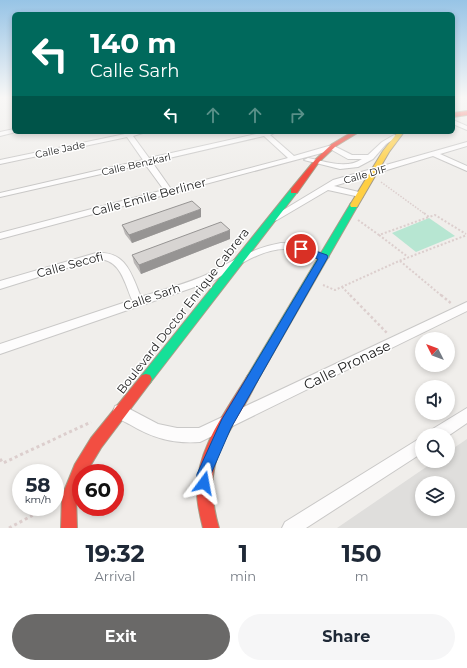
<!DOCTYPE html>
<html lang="en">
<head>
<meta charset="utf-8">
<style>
	:root { --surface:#fff; --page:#f6f6f7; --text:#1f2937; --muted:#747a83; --accent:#6a6968 }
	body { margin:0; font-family:Montserrat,sans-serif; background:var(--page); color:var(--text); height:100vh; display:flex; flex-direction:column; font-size:15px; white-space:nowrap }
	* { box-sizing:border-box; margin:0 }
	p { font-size:13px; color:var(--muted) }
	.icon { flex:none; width:22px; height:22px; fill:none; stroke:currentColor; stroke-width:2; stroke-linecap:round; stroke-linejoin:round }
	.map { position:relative; height:528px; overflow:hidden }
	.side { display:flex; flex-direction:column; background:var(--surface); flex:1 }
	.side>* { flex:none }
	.top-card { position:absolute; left:12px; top:12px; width:443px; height:122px; border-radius:6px; box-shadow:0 2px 6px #0003; background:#00695c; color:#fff; overflow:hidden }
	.needle { width:26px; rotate:312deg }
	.buttons { position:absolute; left:415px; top:332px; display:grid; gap:8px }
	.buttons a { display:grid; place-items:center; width:40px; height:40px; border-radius:50%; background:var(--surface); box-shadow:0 2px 6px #0003; font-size:20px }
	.speed { position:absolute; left:12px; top:464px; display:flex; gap:8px; font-size:20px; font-weight:700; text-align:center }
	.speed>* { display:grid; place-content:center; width:52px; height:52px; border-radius:50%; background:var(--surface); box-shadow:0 2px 6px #0003; line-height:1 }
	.speed small { font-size:10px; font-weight:400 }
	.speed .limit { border:6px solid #d22; background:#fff; color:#111 }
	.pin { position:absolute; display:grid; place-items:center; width:34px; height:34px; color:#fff; margin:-17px; border:2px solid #fff; border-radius:50%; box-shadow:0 1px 4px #0007 }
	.me { position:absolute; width:44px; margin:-22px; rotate:13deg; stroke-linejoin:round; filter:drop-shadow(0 0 3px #0008) }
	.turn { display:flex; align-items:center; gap:14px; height:84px; padding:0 12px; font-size:18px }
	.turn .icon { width:52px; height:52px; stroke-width:2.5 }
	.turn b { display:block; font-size:28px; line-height:34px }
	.lanes { display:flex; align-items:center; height:38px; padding:0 12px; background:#0003; justify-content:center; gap:20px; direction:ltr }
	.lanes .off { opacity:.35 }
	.eta { display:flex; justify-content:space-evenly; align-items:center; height:68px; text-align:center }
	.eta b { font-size:24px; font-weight:700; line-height:28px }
	.primary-button { display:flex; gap:8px; margin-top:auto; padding:8px 12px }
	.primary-button a { flex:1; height:46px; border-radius:24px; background:var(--accent); color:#fff; font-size:16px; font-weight:700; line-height:46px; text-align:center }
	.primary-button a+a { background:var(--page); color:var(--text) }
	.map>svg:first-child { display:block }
	.residential { fill:#dfdedc; fill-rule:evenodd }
	.pitch { fill:#b7e6d2 }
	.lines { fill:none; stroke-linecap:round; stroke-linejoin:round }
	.street-casing { stroke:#c9c8c7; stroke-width:2 }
	.fast-casing { stroke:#a79c86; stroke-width:2 }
	.slow-casing { stroke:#a79c86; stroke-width:2 }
	.jam-casing { stroke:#a79c86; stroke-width:2 }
	.path-far3 { stroke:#dccecd; stroke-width:1.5; stroke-dasharray:1.5 1.5; stroke-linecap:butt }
	.path-far2 { stroke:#dccecd; stroke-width:2; stroke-dasharray:2 2; stroke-linecap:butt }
	.path-far1 { stroke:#dccecd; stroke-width:2.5; stroke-dasharray:2.5 2.5; stroke-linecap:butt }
	.path { stroke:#dccecd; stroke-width:3; stroke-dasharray:3 3; stroke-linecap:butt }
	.street { fill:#fdfcfc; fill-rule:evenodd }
	.fast { fill:#16e098; fill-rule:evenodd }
	.slow { fill:#ffcf43; fill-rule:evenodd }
	.jam { fill:#f24e42; fill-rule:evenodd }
	.wall { fill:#b9b6b5 }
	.shaded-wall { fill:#969493 }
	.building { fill:#d7d4d2; stroke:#969493 }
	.route { fill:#1a73e8; stroke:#114b97 }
	.labels { text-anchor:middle; stroke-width:3; stroke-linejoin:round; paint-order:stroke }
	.far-street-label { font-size:10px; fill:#222; stroke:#fff }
	.street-label { font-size:12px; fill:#222; stroke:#fff }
	.near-street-label { font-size:14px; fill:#222; stroke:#fff }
</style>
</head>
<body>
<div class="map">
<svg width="467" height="528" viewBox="0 0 467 528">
	<rect width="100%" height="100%" fill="#f0eeeb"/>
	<path class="residential" d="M467,439V528H337L435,461H448V452ZM422,483H448V509H422Z"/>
	<path class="pitch" d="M429,218L455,236L416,252L392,233Z"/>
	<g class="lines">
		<g class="street-casing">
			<path id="street" d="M453,120L467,126V130L453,124Z
				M14,129V132H16L0,136V132Z
				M124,132H146L133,136L149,158L265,132H276L270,135L294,156L332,145L352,155H368L382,142L394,135L399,136L386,144L373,159L358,167L340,169L304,160L308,158C325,161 346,170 362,159H348L332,150L318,154L0,239V233L164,190L145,164L0,197V193L143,160L127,137L0,164V160L125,134ZM264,136L288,158L171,189L152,162Z
				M467,142V146L440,154L467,166V171L433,156L334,186L363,193V197H360L328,190L277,220L274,221L270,218L333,180Z
				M281,243C298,243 311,249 327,255L329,257L324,260C314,258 305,252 295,250C267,244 237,266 215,280L0,354V344L132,300C124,281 120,258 96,259L0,289V281L96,253C126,251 131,273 141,297C162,290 189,283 208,274C233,261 252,248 281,243Z
				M467,302V311L200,442C173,444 152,438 129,424C123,421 116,418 113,411L115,406L120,404L158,424L177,428H199Z
				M467,408V423L448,436L429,435L431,430Z
				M422,437V453L306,528H282L285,522Z"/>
		</g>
		<g class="fast-casing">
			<path id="fast" d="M291,189H297L298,191L150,383L146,384L142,383L140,379L142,375Z
				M351,203H357L358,205L256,383L252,384L248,383L246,379L248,375Z"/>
		</g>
		<g class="slow-casing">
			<path id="slow" d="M398,132H404L389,152L357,207H351L350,205L383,151Z"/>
		</g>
		<g class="jam-casing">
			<path id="jam" d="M467,111V115L453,117V113Z
				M352,132H359L336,146L319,162L297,193H291V189L315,160L332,144Z
				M146,374L150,375L152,379L150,383L101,448L86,473H81V484L76,496L77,528H61L62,496L75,464L91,438L142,375Z
				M252,374L256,375L258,379C231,438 198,456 219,528H203C200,516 197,504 197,492C196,449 227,410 248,375Z"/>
		</g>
		<path class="path-far3" d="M381,182L425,214"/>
		<path class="path-far2" d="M424,213L429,217L435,215L466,234
			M358,220L379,235L429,217
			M379,235L408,257
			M400,261L442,296
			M323,285L335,290L399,261L467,235
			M342,287L351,296"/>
		<path class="path-far1" d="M350,295L387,333
			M441,295L452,304"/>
		<path class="path" d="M0,459L3,463L91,422
			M9,528L48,507"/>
		<use href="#street" class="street"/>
		<use href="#fast" class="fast"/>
		<use href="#slow" class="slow"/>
		<use href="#jam" class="jam"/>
	</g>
	<path class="wall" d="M201,217L132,243L125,234L122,225Z
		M230,239L141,274L134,263L132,255Z"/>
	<path class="shaded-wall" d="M201,209V217L132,243L129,235Z
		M230,230V239L141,274L139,265Z"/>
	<path class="building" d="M192,201L201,209L129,235L122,225Z
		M221,222L230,230L139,265L132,255Z"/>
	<linearGradient id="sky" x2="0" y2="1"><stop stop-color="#97c4e6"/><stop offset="0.57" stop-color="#f8f7f6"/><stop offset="1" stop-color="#f8f7f6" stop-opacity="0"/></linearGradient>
	<rect width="467" height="171" fill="url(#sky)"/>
	<path class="route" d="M301,246L327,255L328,257L231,428L211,474L209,488L204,491L198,488L196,483L197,474L222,419L318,259L298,251V247Z"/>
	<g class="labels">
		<g class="far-street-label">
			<text transform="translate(60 149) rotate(-12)" y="4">Calle Jade</text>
			<text transform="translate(136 164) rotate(-13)" y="4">Calle Benzkarl</text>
			<text transform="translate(365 174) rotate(-16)" y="4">Calle DIF</text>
		</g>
		<g class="street-label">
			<text transform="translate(149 197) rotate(-15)" y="4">Calle Emile Berliner</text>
			<text transform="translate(70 265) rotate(-15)" y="4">Calle Secofi</text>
			<text transform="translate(152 297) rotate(-19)" y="4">Calle Sarh</text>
			<text transform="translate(183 311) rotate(-52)" y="4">Boulevard Doctor Enrique Cabrera</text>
		</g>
		<g class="near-street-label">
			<text transform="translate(347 365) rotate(-26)" y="5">Calle Pronase</text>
		</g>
	</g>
</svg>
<div class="buttons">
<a><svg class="needle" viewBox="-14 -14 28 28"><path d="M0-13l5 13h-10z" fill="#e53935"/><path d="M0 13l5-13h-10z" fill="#747a83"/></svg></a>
<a><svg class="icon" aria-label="sound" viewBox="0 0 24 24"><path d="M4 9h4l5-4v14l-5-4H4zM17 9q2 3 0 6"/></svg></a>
<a><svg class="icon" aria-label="search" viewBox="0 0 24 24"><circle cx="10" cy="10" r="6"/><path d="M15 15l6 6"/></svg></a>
<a><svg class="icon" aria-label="layers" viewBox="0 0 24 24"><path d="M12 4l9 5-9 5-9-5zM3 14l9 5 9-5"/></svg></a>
</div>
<div class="speed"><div>58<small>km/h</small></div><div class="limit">60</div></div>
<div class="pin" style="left:301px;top:249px;background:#d93025"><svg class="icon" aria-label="arrive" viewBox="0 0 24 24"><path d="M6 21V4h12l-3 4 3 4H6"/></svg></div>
<svg class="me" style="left:204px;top:483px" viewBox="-20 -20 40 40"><path d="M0-17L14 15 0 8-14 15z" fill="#1a73e8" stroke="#fff" stroke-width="4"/></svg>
<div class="top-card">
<div class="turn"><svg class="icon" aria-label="left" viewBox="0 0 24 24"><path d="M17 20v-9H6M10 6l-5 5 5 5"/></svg><div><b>140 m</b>Calle Sarh</div></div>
<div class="lanes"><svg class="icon" aria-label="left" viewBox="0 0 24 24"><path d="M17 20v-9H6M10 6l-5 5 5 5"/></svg><svg class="icon off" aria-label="ahead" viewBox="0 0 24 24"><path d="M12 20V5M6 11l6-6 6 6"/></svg><svg class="icon off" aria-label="ahead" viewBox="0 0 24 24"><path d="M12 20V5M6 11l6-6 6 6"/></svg><svg class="icon off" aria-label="right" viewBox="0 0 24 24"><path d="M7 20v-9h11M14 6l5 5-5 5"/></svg></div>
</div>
</div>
<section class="side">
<div class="eta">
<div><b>19:32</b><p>Arrival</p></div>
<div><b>1</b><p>min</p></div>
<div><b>150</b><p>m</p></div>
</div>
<div class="primary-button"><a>Exit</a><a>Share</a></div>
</section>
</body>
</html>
